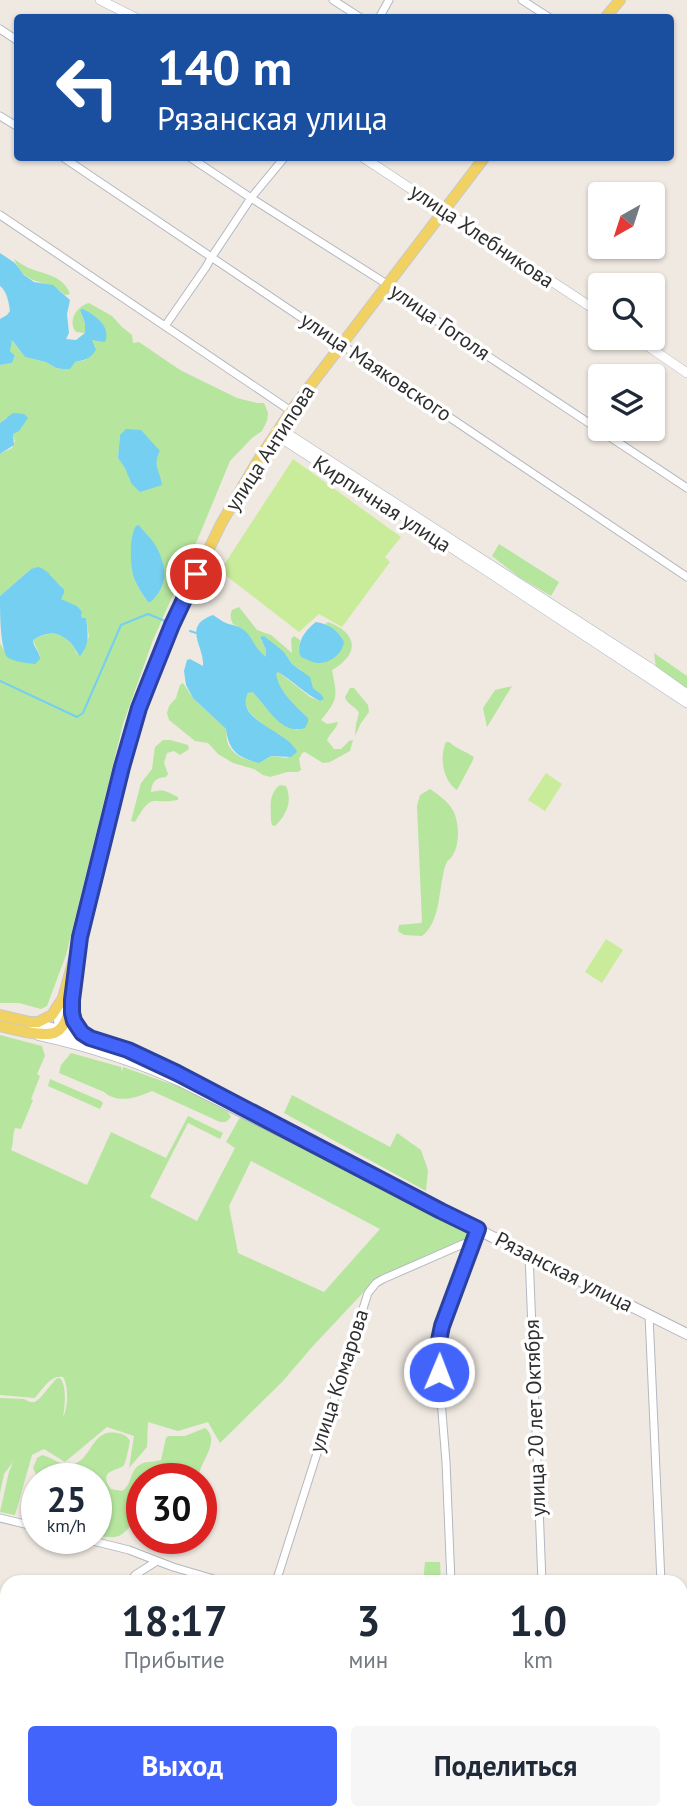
<!DOCTYPE html>
<html lang="ru">
<head>
<meta charset="utf-8">
<style>
	:root { --surface:#fff; --page:#f6f6f7; --text:#1f2937; --muted:#747a83; --accent:#4264fb }
	body { margin:0; font-family:"PT Sans",sans-serif; background:var(--page); color:var(--text); height:100vh; display:flex; flex-direction:column; font-size:26px; white-space:nowrap }
	* { box-sizing:border-box; margin:0 }
	p { font-size:23px; color:var(--muted) }
	.icon { flex:none; width:38px; height:38px; fill:none; stroke:currentColor; stroke-width:2; stroke-linecap:round; stroke-linejoin:round }
	.map { position:relative; flex:1; overflow:hidden }
	.side { position:absolute; left:0px; top:1575px; width:688px; height:245px; display:flex; flex-direction:column; background:var(--surface); border-radius:21px 21px 0 0; box-shadow:0 2px 5px #0004 }
	.side>* { flex:none }
	.top-card { position:absolute; left:14px; top:14px; width:660px; height:147px; border-radius:7px; box-shadow:0 2px 5px #0004; background:#1a4fa0; color:#fff; overflow:hidden }
	.needle { width:46px; rotate:219deg }
	.fabs { position:absolute; left:588px; top:182px; display:grid; gap:14px }
	.fabs a { display:grid; place-items:center; width:77px; height:77px; border-radius:7px; background:var(--surface); box-shadow:0 2px 5px #0004; font-size:35px }
	.speed { position:absolute; left:21px; top:1463px; display:flex; gap:14px; font-size:35px; font-weight:700; text-align:center }
	.speed>* { display:grid; place-content:center; width:91px; height:91px; border-radius:50%; background:var(--surface); box-shadow:0 2px 5px #0004; line-height:1 }
	.speed small { font-size:18px; font-weight:400 }
	.speed .limit { border:10px solid #d22; background:#fff; color:#111 }
	.pin { position:absolute; display:grid; place-items:center; width:60px; height:60px; color:#fff; margin:-30px; border:4px solid #fff; border-radius:50%; box-shadow:0 2px 7px #0007 }
	.me { position:absolute; width:77px; margin:-38px; rotate:1deg; stroke-linejoin:round; filter:drop-shadow(0 0 5px #0008) }
	.turn { display:flex; align-items:center; gap:24px; height:147px; padding:0 28px; font-size:32px }
	.turn .icon { width:91px; height:91px; stroke-width:2.5 }
	.turn b { display:block; font-size:49px; line-height:60px }
	.eta { display:flex; justify-content:space-evenly; align-items:center; height:119px; text-align:center }
	.eta b { font-size:42px; font-weight:700; line-height:49px }
	.cta { display:flex; gap:14px; margin-top:auto; padding:14px 28px }
	.cta a { flex:1; height:80px; border-radius:7px; background:var(--accent); color:#fff; font-size:28px; font-weight:700; line-height:80px; text-align:center }
	.cta a+a { background:var(--page); color:var(--text) }
	.map>svg:first-child { display:block }
	.green { fill:#b6e59e; fill-rule:evenodd }
	.pitch { fill:#c9ec9a }
	.water { fill:#75cff0 }
	.lines { fill:none; stroke-linecap:round; stroke-linejoin:round }
	.stream { stroke:#75cff0; stroke-width:2 }
	.minor-casing { stroke:#b4b7c1; stroke-width:9 }
	.tertiary-casing { stroke:#b4b7c1; stroke-width:10 }
	.secondary-casing { stroke:#b4b7c1; stroke-width:12 }
	.primary-casing { stroke:#c9c9c9; stroke-width:12 }
	.minor { stroke:#fff; stroke-width:7 }
	.tertiary { stroke:#fff; stroke-width:9 }
	.secondary { stroke:#fff; stroke-width:10 }
	.primary { stroke:#f2d163; stroke-width:10 }
	.route-casing { stroke:#2b41a3; stroke-width:18 }
	.route { stroke:#4264fb; stroke-width:12 }
	.labels { text-anchor:middle; stroke-width:7; stroke-linejoin:round; paint-order:stroke }
	.street-label { font-size:21px; fill:#2e2e2e; stroke:#fff }
</style>
</head>
<body>
<div class="map">
<svg width="687" height="1820" viewBox="0 0 687 1820">
	<rect width="100%" height="100%" fill="#efe9e1"/>
	<path class="green" d="M14,259C20,263 27,268 34,270C48,275 64,277 70,294L65,295C47,276 27,290 14,259Z
		M89,303L112,316L122,327L132,335L133,343L139,342L180,370L237,398L257,403H264L268,413L267,421L262,431L252,438L230,461L199,536L153,640L123,724L66,955L47,1006L41,1009L19,1003H0V643L7,656H40L33,640C52,629 68,632 77,654L89,637L86,618H82L77,606L60,599L64,589L55,582L51,575L31,569L0,596V454L12,448L15,441L7,417L0,423V365L12,363L15,357L10,351L11,339L25,357L46,362L56,368L62,369L75,362L86,360L91,340H95L80,311L85,323V333L76,332C67,321 77,306 89,303ZM120,435L160,451L156,459V468L131,483L125,467L118,458ZM140,526C156,551 180,578 149,603C125,576 133,558 140,526Z
		M499,544L559,582L551,596L519,577L492,556Z
		M239,607L257,630L271,635L292,653L291,639L294,636L300,640L299,651L329,626L325,624L328,622C358,633 360,654 332,670C337,697 339,698 321,720L327,724L338,722C336,730 330,733 327,740L334,749H341L349,741L353,740L350,751L330,762L323,763L305,752L302,753L299,759L301,770L298,772H287L270,777L263,775L254,769L233,763L218,754L208,743L195,741L169,720L167,713L169,706L176,698L180,685L183,683L193,698L226,729C227,734 226,741 229,746C237,760 259,766 271,756L287,758L294,746C282,738 247,717 245,703C244,698 246,697 248,692H252C268,706 276,725 298,730L308,718C295,705 279,692 275,674L278,672L281,674L310,697L320,701L321,694L313,688L301,670L292,664L284,652L260,638L266,650V658C252,648 249,631 233,624C230,618 230,615 232,610Z
		M654,653L687,676V688L656,668Z
		M512,686L487,727L483,708L495,690Z
		M350,688H354L368,705L369,712L361,723L355,736L356,724L359,713C356,706 347,705 345,697Z
		M163,740H170L188,745L189,749L180,755L174,751L167,753L164,763L168,774L166,777C155,778 152,782 151,792C164,789 164,790 178,797V800C150,805 153,791 135,822L131,821L141,783L152,769L155,747Z
		M446,742H449C457,749 465,751 474,757L472,762L457,790C443,781 439,757 446,742Z
		M280,785L286,786C293,802 286,815 275,826L272,825L271,821C271,807 268,794 280,785Z
		M430,789C443,798 455,806 457,823C459,832 458,847 453,855C450,860 448,859 446,864C438,885 442,921 422,936L404,935L398,931L399,925L421,923L422,921L417,806L420,795Z
		M0,1035L42,1046L45,1056L37,1074L40,1076L31,1099L33,1100L21,1129L15,1128C12,1136 14,1143 11,1150L87,1185L111,1132L166,1158L188,1116L223,1133L220,1139L188,1123L150,1197L197,1221L235,1148L226,1142L239,1119L245,1116L469,1230L470,1233L468,1239L375,1280L312,1347L283,1381L220,1443L208,1422L178,1431L148,1422L147,1447L129,1468L134,1436L107,1427L65,1462L44,1449L32,1455L15,1515L0,1512L9,1472L13,1462L4,1474L0,1493V1398L24,1399L30,1402H35L40,1398L56,1379L60,1378C67,1386 65,1407 63,1417C68,1408 69,1386 63,1377C50,1375 43,1389 35,1398L0,1395ZM251,1161L380,1229L324,1292L238,1253L229,1206Z
		M71,1053L121,1067L122,1072L123,1067L182,1088L228,1112L231,1117L226,1122H220L152,1091C136,1098 118,1104 104,1092L59,1073L61,1065Z
		M50,1079L101,1101L103,1103L100,1109L48,1086Z
		M292,1095L390,1147L397,1133L421,1150L428,1170L426,1191L284,1113Z
		M205,1428C222,1441 199,1462 198,1479H142V1515C122,1531 126,1542 96,1535V1479H38L33,1468L37,1458L42,1455C52,1457 63,1468 74,1464C93,1458 91,1429 117,1433C124,1434 126,1435 130,1441C129,1446 126,1462 124,1465C120,1471 96,1469 111,1489L122,1491C132,1485 129,1473 138,1466C145,1460 153,1463 161,1460L166,1438L168,1436H185Z
		M425,1562H440L441,1582H423Z
		M312,1813H454L455,1820H330Z"/>
	<path class="pitch" d="M293,459L401,537L385,557L390,562L342,627L319,614L299,632L220,571Z
		M546,773L562,784L545,811L528,800Z
		M606,939L623,950L602,983L585,972Z"/>
	<path class="water" d="M0,253L15,263L24,275L34,282L53,285L70,300L67,314L69,333L66,339L76,340L85,333V323L80,310L83,309C96,316 111,326 105,342L92,340L96,350C90,359 85,360 75,362L70,369H62L56,368L46,362L25,357L12,340L10,351L15,356L12,363L0,365V319L7,315L10,311C9,303 7,291 0,286Z
		M13,413L24,414L28,418L19,431L13,434L14,445L0,454V423Z
		M126,429L141,430L160,451C152,466 160,470 162,485L140,492L131,483L125,468L118,458L120,435Z
		M139,525C144,532 150,537 154,543C167,564 170,587 149,603C143,596 137,586 134,578C130,566 129,536 136,526Z
		M38,567C50,570 54,582 64,589V593L61,599L77,606L82,612L81,615L82,618H86C88,633 90,644 80,656C76,652 74,646 70,642C57,630 46,632 33,640C33,647 40,652 40,659L35,664C27,663 14,662 7,657C0,646 0,611 0,596L31,569Z
		M213,615C216,617 219,619 222,621C232,627 238,623 248,634C254,642 257,651 266,657V650L260,637L264,636L284,652L292,664L310,677L313,688L321,694L324,699L320,701C305,694 293,681 278,672L276,674C279,692 295,705 308,718V722L305,728C280,736 268,706 252,692L248,693C233,720 290,732 297,752L291,757L271,756L259,763C237,757 229,751 226,729L193,698L186,685L184,671L187,660L190,659L203,666C205,647 181,626 213,615Z
		M316,622C330,624 338,631 344,642C342,654 331,663 318,663C313,663 306,659 301,657C295,644 305,630 316,622Z"/>
	<g class="lines">
		<path class="stream" d="M190,631L196,633
			M0,681L77,717L83,713L121,625L148,614L165,621
			M34,1813L39,1820"/>
		<g class="minor-casing">
			<path id="minor" d="M333,0L361,18
				M522,0L550,18
				M379,18L389,0
				M0,29L18,41
				M0,116L18,127
				M64,158L687,577
				M191,158L251,198L382,281L462,339L687,488
				M0,215L291,411
				M165,326L206,267L211,258L251,198L284,158
				M529,1254L542,1582
				M649,1315L661,1582
				M0,1518L37,1527
				M81,1538L129,1550L173,1567L224,1582
				M130,1582L135,1575L157,1561
				M276,1582L368,1293L376,1283L383,1279L463,1244L472,1243
				M451,1582L446,1462L437,1350L442,1326L478,1229
				M0,1629L7,1630
				M681,1665L687,1664
				M0,1756H7
				M22,1813L23,1820
				M274,1813L291,1820
				M461,1813V1820
				M552,1813V1820
				M670,1813V1820"/>
		</g>
		<g class="tertiary-casing">
			<path id="tertiary" d="M100,0L136,18
				M364,158L600,313
				M636,338L687,373
				M276,431L287,442L429,533L687,703
				M278,432L291,436L649,667L687,694"/>
		</g>
		<g class="secondary-casing">
			<path id="secondary" d="M72,1002C72,1016 74,1026 84,1035
				M32,1023L102,1041L163,1065
				M61,1033L59,1020L63,998
				M39,1035C89,1046 136,1061 182,1082L687,1334"/>
		</g>
		<g class="primary-casing">
			<path id="primary" d="M605,18L620,0
				M0,1015L30,1022H38L52,1015L63,998L80,937L113,804L139,708L172,625L221,524L257,462L291,411L484,158
				M0,1026C12,1029 45,1038 56,1032C71,1025 73,989 75,975"/>
		</g>
		<use href="#minor" class="minor"/>
		<use href="#tertiary" class="tertiary"/>
		<use href="#secondary" class="secondary"/>
		<use href="#primary" class="primary"/>
	</g>
	<g class="lines">
		<g class="route-casing">
			<path id="route" d="M196,574L172,625L150,680L139,708L122,767L80,937L72,1000V1013L74,1021L82,1033L90,1038L128,1050L177,1073L441,1211L478,1229L442,1326L437,1350L439,1372"/>
		</g>
		<use href="#route" class="route"/>
	</g>
	<g class="labels">
		<g class="street-label">
			<text transform="translate(482 236) rotate(34)" y="7">улица Хлебникова</text>
			<text transform="translate(440 322) rotate(35)" y="7">улица Гоголя</text>
			<text transform="translate(376 367) rotate(34)" y="7">улица Маяковского</text>
			<text transform="translate(270 448) rotate(-57)" y="7">улица Антипова</text>
			<text transform="translate(382 504) rotate(33)" y="7">Кирпичная улица</text>
			<text transform="translate(564 1272) rotate(27)" y="7">Рязанская улица</text>
			<text transform="translate(339 1381) rotate(-72)" y="7">улица Комарова</text>
			<text transform="translate(535 1418) rotate(-92)" y="7">улица 20 лет Октября</text>
		</g>
	</g>
</svg>
<div class="fabs">
<a><svg class="needle" viewBox="-14 -14 28 28"><path d="M0-13l5 13h-10z" fill="#e53935"/><path d="M0 13l5-13h-10z" fill="#747a83"/></svg></a>
<a><svg class="icon" aria-label="search" viewBox="0 0 24 24"><circle cx="10" cy="10" r="6"/><path d="M15 15l6 6"/></svg></a>
<a><svg class="icon" aria-label="layers" viewBox="0 0 24 24"><path d="M12 4l9 5-9 5-9-5zM3 14l9 5 9-5"/></svg></a>
</div>
<div class="speed"><div>25<small>km/h</small></div><div class="limit">30</div></div>
<div class="pin" style="left:196px;top:574px;background:#d93025"><svg class="icon" aria-label="arrive" viewBox="0 0 24 24"><path d="M6 21V4h12l-3 4 3 4H6"/></svg></div>
<svg class="me" style="left:439px;top:1372px" viewBox="-20 -20 40 40"><circle r="17" fill="#4264fb" stroke="#fff" stroke-width="3"/><path d="M0-11L8 9 0 5-8 9z" fill="#fff"/></svg>
<div class="top-card">
<div class="turn"><svg class="icon" aria-label="left" viewBox="0 0 24 24"><path d="M17 20v-9H6M10 6l-5 5 5 5"/></svg><div><b>140 m</b>Рязанская улица</div></div>
</div>
<section class="side">
<div class="eta">
<div><b>18:17</b><p>Прибытие</p></div>
<div><b>3</b><p>мин</p></div>
<div><b>1.0</b><p>km</p></div>
</div>
<div class="cta"><a>Выход</a><a>Поделиться</a></div>
</section>
</div>
</body>
</html>
